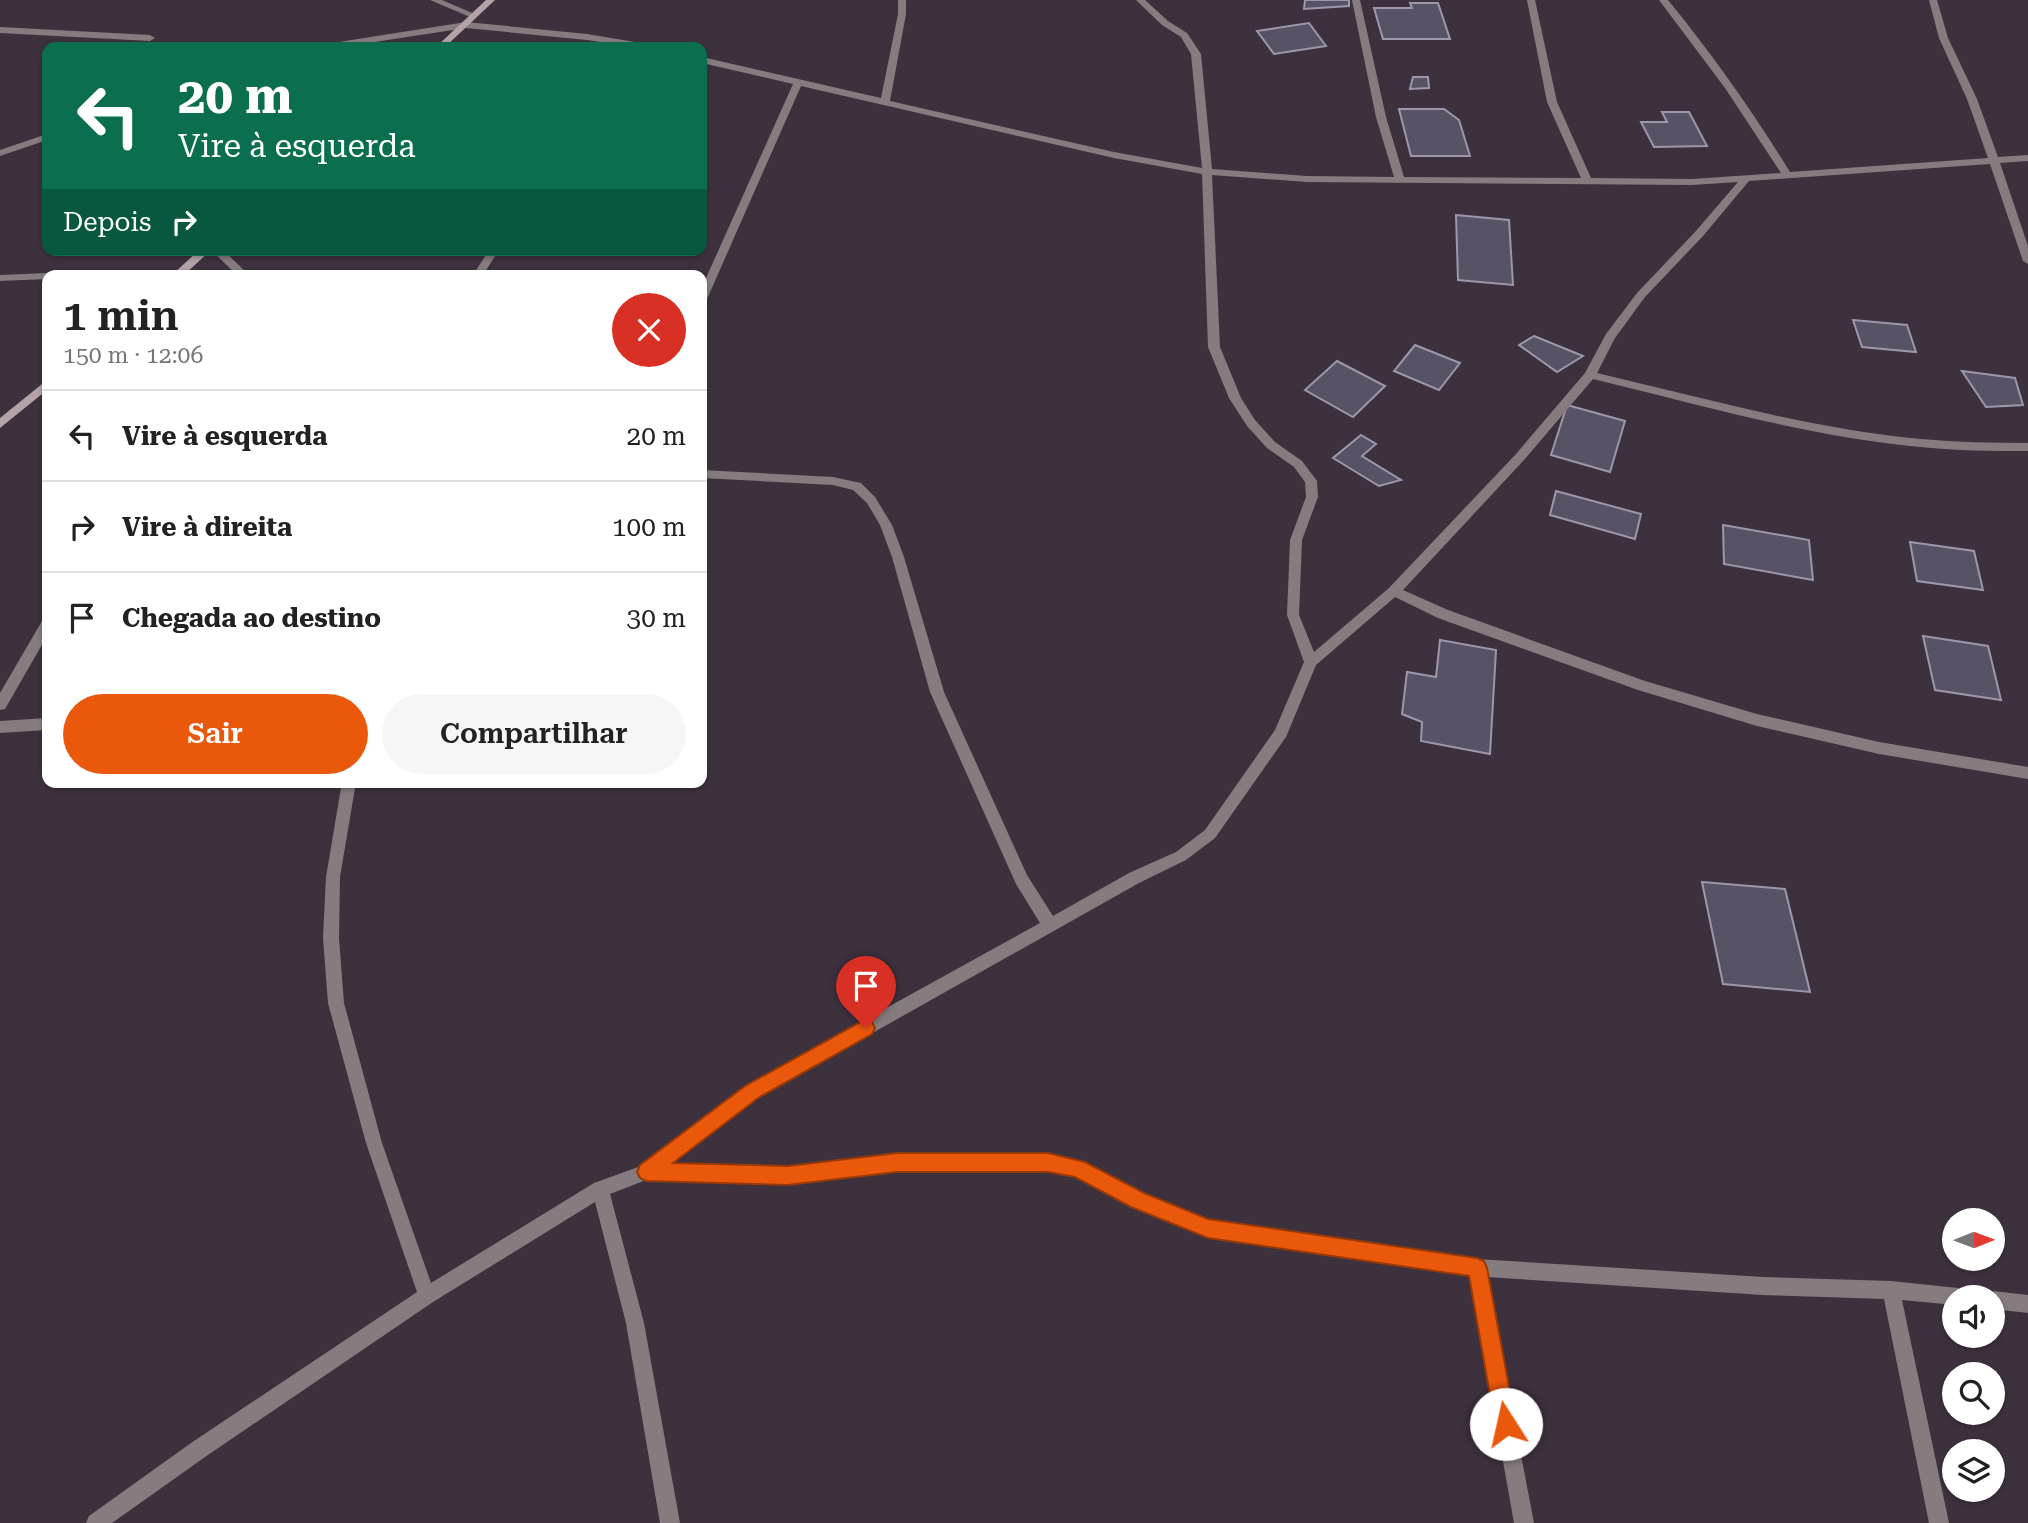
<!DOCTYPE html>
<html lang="pt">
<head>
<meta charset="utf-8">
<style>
	:root { --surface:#fff; --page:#f6f6f6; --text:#222; --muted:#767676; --line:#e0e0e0; --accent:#ea580c }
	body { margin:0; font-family:"Roboto Serif",serif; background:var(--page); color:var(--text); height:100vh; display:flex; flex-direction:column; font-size:26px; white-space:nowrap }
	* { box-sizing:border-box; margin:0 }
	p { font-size:23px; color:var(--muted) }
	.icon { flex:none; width:38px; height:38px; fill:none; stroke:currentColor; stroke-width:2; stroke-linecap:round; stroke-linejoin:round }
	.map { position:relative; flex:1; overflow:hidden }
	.drawer { position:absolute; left:42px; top:270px; width:665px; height:518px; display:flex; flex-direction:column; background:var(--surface); border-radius:14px; box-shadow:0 2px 5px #0004 }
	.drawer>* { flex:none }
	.guide { position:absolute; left:42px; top:42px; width:665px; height:214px; border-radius:14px; box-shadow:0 2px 5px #0004; background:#0b6e4f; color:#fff; overflow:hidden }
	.needle { width:46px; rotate:89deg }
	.tools { position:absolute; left:1942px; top:1208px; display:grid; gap:14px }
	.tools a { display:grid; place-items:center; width:63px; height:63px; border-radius:50%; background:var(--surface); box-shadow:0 2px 5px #0004; font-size:35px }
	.pin { position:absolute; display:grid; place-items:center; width:60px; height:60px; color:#fff; margin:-72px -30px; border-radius:50% 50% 50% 0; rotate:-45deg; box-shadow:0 0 7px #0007 }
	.pin .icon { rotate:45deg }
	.me { position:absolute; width:77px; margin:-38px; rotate:350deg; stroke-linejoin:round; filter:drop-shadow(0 0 5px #0008) }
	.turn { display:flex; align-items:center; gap:24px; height:147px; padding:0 21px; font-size:32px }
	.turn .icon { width:91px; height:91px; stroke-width:2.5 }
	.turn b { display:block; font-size:49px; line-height:60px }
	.then { display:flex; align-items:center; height:66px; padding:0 21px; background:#0003; gap:14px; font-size:26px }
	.round { display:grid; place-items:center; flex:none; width:74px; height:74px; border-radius:37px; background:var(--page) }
	.summary { display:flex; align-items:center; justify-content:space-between; height:119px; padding:0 21px }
	h1 { font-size:42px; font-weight:600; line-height:52px }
	.button { display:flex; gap:14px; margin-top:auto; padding:14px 21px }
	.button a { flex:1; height:80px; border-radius:42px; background:var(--accent); color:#fff; font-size:28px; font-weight:600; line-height:80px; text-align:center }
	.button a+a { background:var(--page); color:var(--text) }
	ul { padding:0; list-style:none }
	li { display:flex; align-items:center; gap:21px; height:91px; padding:0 21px; border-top:2px solid var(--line) }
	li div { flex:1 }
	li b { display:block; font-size:26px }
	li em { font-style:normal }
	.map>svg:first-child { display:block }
	.building { fill:#575364; stroke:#9c97aa; stroke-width:2 }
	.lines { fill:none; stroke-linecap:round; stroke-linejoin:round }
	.street { fill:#867c7f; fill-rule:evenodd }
	.secondary { fill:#b3a3a8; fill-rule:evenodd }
	.route { fill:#ea580c; stroke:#983908; stroke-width:2 }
</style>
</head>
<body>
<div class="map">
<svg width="2028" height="1523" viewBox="0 0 2028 1523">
	<rect width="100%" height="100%" fill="#3e313e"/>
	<path class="building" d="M1305,0H1349V6L1304,9Z
		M1410,3H1438L1450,39H1383L1374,8H1412Z
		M1309,23L1326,46L1274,54L1257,31Z
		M1413,77H1428L1429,88L1410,89Z
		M1399,109H1444L1459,120L1470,156H1411Z
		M1662,112H1689L1707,146L1654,147L1641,122H1667Z
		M1456,215L1509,220L1513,285L1458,280Z
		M1853,320L1907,325L1916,352L1862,347Z
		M1534,336L1583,356L1557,372L1519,345Z
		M1415,345L1460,363L1439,390L1394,371Z
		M1337,361L1385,386L1353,417L1305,390Z
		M1962,371L2015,378L2023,405L1986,407Z
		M1567,405L1625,421L1610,472L1551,455Z
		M1361,435L1376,444L1362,456L1401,480L1379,486L1333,458Z
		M1556,491L1641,514L1635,539L1550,515Z
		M1723,525L1809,540L1813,580L1724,564Z
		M1910,542L1974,551L1983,590L1917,581Z
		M1923,636L1988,646L2001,700L1935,690Z
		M1440,640L1496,650L1490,754L1421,741L1422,722L1402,714L1407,672L1436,677Z
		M1702,882L1785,889L1810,992L1723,984Z"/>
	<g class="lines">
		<path class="street" d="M430,0H442L477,15L470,17Z
			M898,0H906V14L890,101L1114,152L1202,168L1191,54L1181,37L1162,25L1136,0H1145L1168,21L1187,33L1201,54L1212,169L1307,176L1394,177L1376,117L1352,0H1360L1386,117L1404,177L1581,178L1547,102L1527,0H1535L1557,102L1591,178L1692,179L1781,173L1725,88L1659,0H1668C1713,55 1753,112 1790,172L1988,158L1967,99L1939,38L1929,0H1937L1948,38L1977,99L1998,157L2028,155V161L2000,163L2028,246V264L2023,261L1990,164L1749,181L1703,236L1645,297L1615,338L1597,373C1704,398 1812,429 1921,439C1957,442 1992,443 2028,443V451C1992,451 1957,451 1921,447C1810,437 1701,405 1593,379L1524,460L1403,590L1448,610L1645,681L1757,714L1879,742L2028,767V779L1879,754L1757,726L1638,690L1438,618L1395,597L1316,665L1286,737L1215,838L1186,860L1139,883L757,1098L670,1164L788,1168L897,1154H1048L1084,1162L1144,1194L1208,1220L1477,1259L1763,1277L1891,1281L1958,1288L1964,1291L1967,1297H1955V1305L1902,1300L1949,1523H1929L1884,1299L1763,1295L1487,1277L1534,1523H1514L1470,1276L1208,1238L1132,1206L1076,1176L1048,1170H897L788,1184L646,1180L610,1194L644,1323L680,1523H660L626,1323L595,1202L433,1302L205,1457L112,1523H86L89,1516L191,1443L417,1292L366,1143L328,1003L323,938L326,877L342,782H356L340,877L339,938L344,1003L382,1143L431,1283L594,1183L641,1166L745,1086L1040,923L1016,884L930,692L892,557L880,525L867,503L853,490L833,485L702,478V470L833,477L861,483L875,497L892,525L904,557L944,692L1027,875L1053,916L1129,873L1176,852L1205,830L1275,730L1304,662L1287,615L1290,540L1306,497L1305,482L1294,467L1267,448L1247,426L1229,398L1208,347L1202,174L1114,158L801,86L707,299L702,302V287L793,84L702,63V57L881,98L898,14ZM1212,175L1307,182L1692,185L1738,182L1695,232L1637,293L1606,334L1585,373L1516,454L1389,588L1314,652L1299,615L1302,540L1318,497L1317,481L1302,461L1275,442L1255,420L1241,398L1220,347Z
			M466,22L587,34L647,44L652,47H632L587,40L466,28L342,47H321L326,44Z
			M0,27L150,35L155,38L150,41L0,33Z
			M47,134V140L0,156V150Z
			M211,250H223L249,275H237Z
			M489,250H499L483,275H473Z
			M47,273L52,275H47V279L0,281V275Z
			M47,620V636L5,709L0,710V693L42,621Z
			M47,718V730L0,733V721Z
			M1993,1291L2028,1295V1313L1993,1309V1297H1986Z"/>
		<path class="secondary" d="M486,0H495L445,47H436Z
			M199,250H211L184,275H172Z
			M47,380V390L0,428V418Z"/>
	</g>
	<path class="route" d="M866,1019L872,1022L875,1028L872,1034L758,1098L673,1163L788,1166L897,1153H1048L1085,1162L1144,1193L1208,1219L1477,1258L1484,1261L1487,1268L1516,1424L1513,1431L1506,1434L1498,1431L1495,1424L1469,1276L1208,1238L1131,1207L1075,1177L1048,1172H897L788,1185L646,1181L640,1178L637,1172L640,1165L745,1086Z"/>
</svg>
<div class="tools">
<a><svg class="needle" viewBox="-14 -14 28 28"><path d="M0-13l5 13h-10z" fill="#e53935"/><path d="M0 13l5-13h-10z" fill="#767676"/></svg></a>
<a><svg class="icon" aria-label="sound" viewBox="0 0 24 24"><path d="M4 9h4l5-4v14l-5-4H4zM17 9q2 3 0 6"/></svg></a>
<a><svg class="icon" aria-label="search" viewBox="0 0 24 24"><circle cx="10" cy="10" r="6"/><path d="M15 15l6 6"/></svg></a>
<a><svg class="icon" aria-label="layers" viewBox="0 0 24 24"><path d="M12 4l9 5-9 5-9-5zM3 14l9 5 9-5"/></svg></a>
</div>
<div class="pin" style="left:866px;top:1028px;background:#d93025"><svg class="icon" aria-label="arrive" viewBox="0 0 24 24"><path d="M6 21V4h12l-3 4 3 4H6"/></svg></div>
<svg class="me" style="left:1506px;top:1424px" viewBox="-20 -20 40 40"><circle r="19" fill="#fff"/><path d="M0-13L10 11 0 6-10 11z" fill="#ea580c"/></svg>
<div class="guide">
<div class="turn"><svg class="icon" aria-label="left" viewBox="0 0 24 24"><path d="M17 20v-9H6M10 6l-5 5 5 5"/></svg><div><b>20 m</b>Vire à esquerda</div></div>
<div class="then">Depois<svg class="icon" aria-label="right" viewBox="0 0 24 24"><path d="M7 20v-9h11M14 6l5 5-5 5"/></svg></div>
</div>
<section class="drawer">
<div class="summary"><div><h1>1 min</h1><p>150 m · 12:06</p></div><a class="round" style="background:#d93025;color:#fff"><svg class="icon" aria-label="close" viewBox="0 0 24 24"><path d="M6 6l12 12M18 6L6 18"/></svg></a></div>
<ul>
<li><svg class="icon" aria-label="left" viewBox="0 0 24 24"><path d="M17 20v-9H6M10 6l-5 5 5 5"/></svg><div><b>Vire à esquerda</b></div><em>20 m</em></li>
<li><svg class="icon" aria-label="right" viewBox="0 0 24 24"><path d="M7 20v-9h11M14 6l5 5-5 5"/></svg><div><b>Vire à direita</b></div><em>100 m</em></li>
<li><svg class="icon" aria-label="arrive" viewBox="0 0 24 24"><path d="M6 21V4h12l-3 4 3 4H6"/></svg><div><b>Chegada ao destino</b></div><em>30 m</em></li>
</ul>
<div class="button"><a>Sair</a><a>Compartilhar</a></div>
</section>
</div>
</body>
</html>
